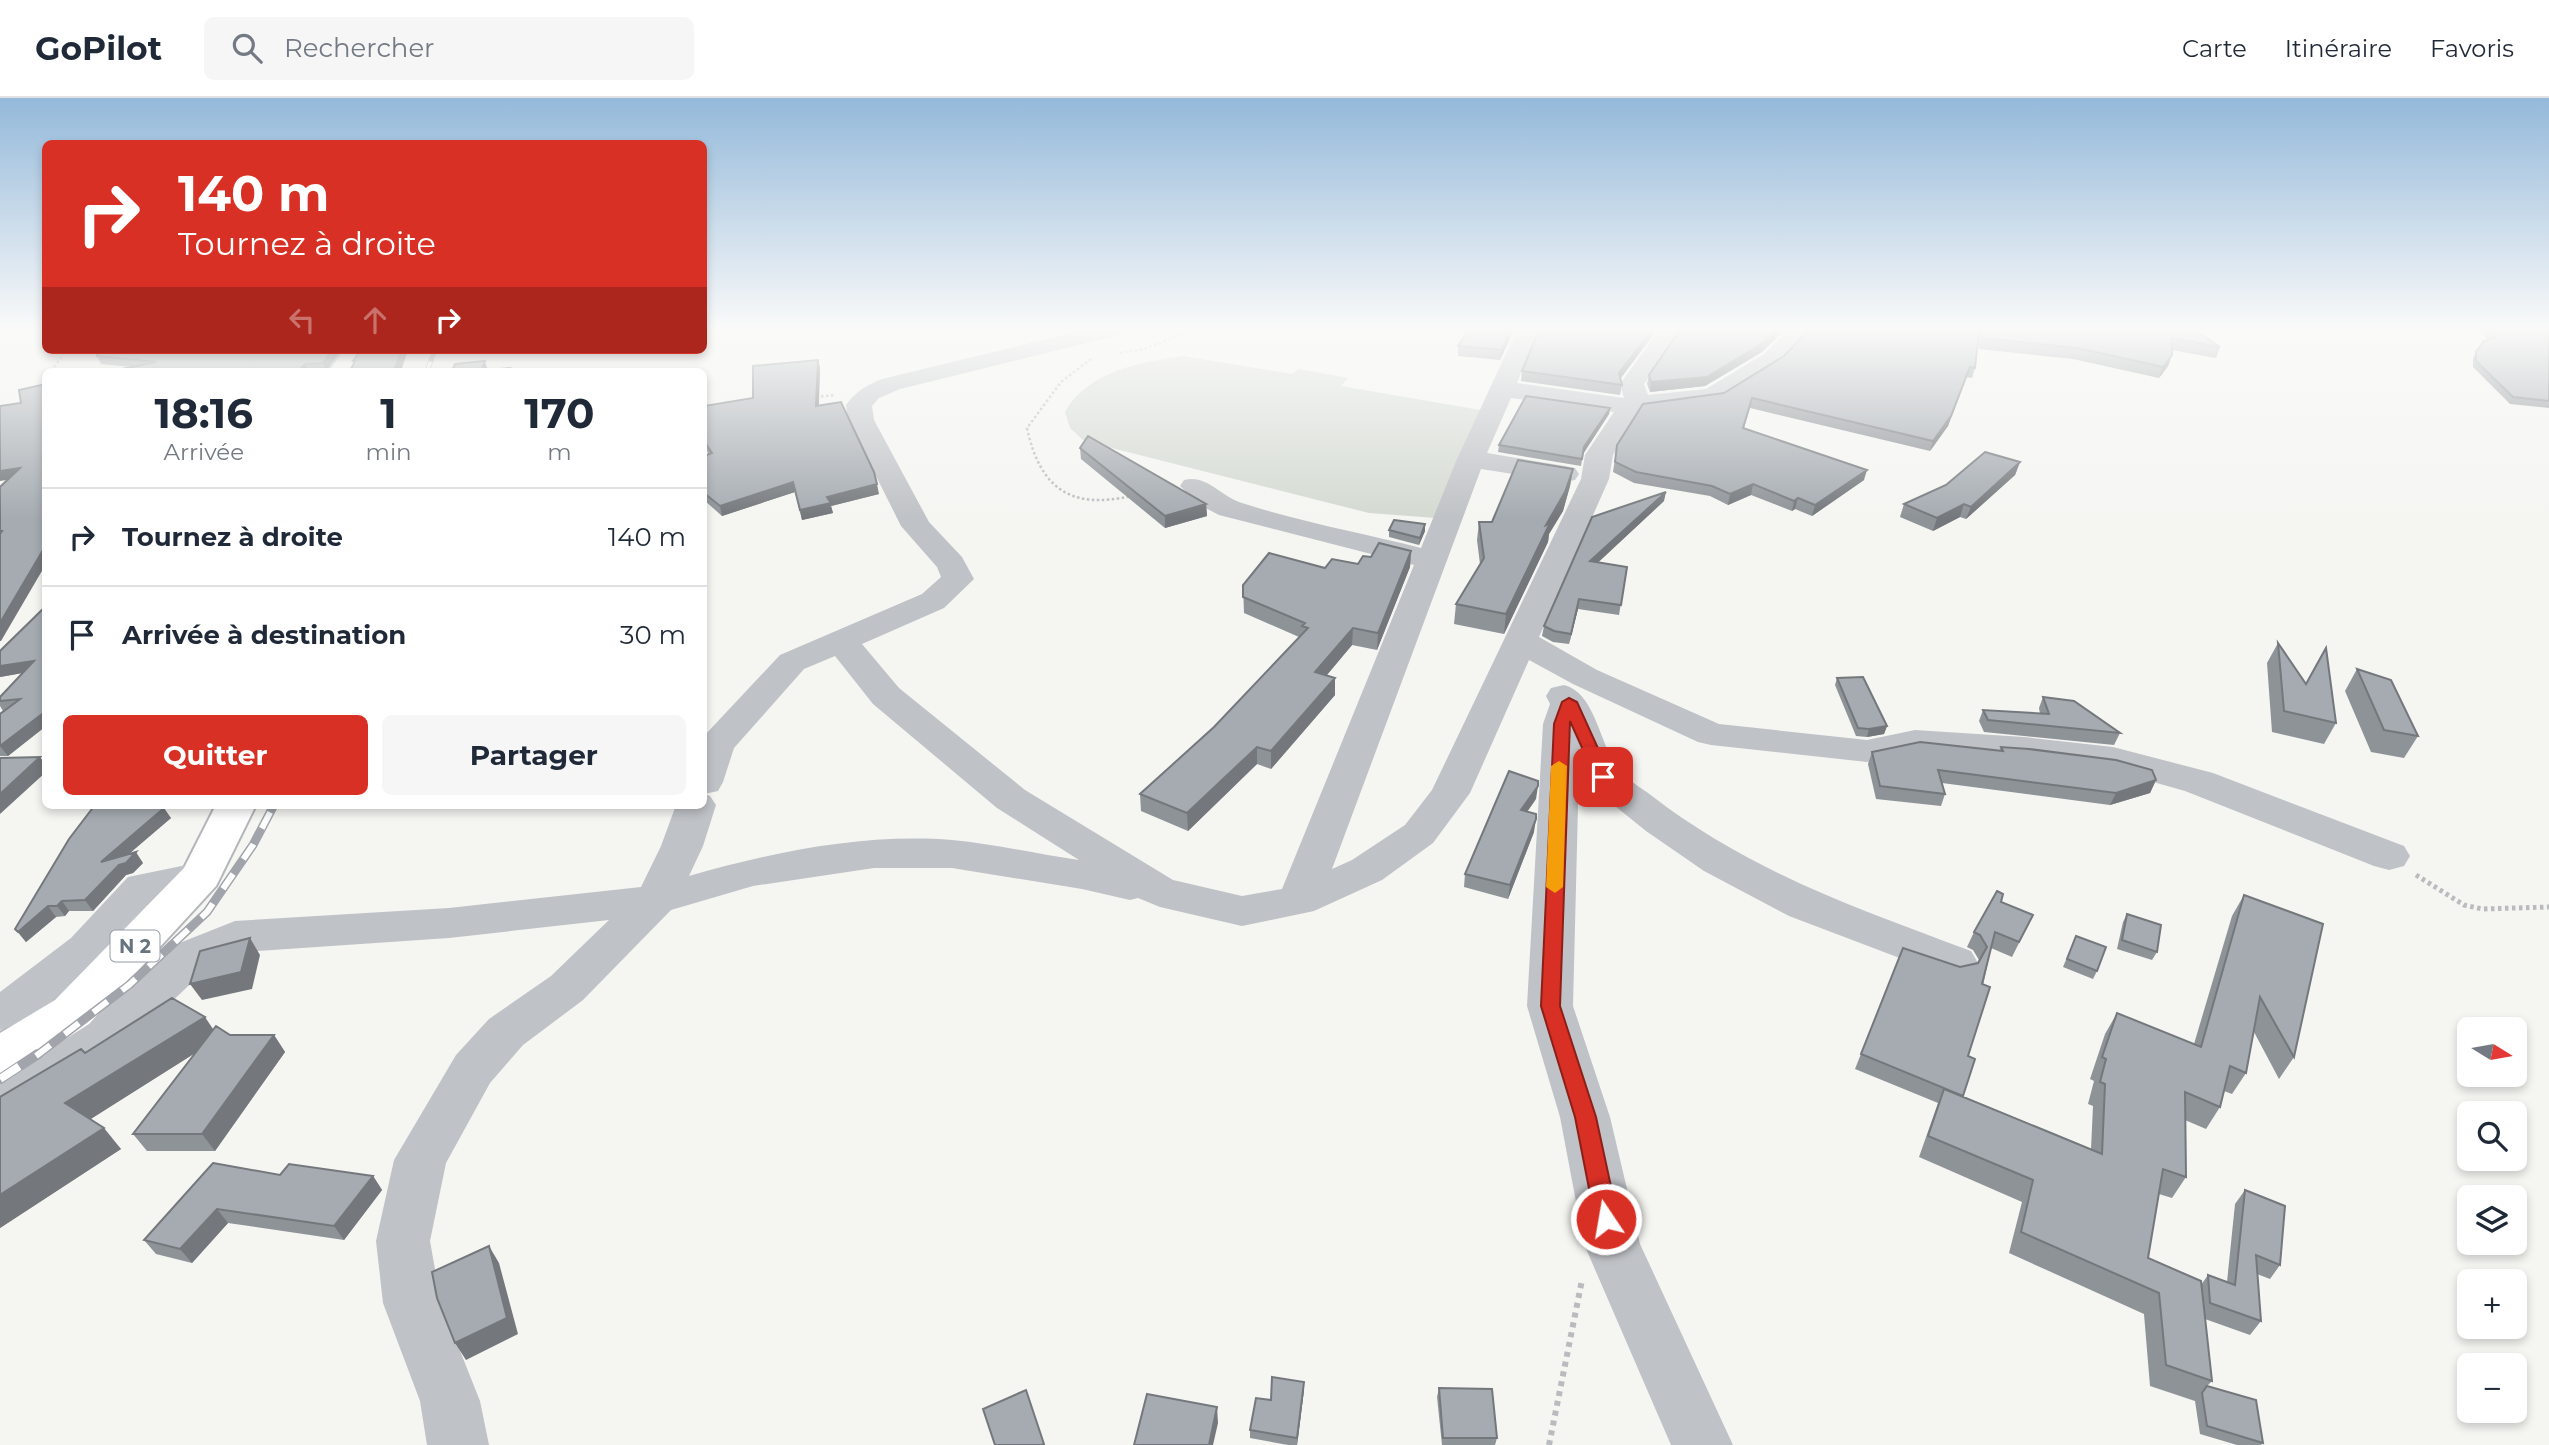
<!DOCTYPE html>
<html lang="fr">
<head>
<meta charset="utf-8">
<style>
	:root { --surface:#fff; --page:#f6f6f7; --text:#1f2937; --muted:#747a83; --line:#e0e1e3; --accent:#d93025 }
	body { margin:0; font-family:Montserrat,sans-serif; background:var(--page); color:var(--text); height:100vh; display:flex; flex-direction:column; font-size:26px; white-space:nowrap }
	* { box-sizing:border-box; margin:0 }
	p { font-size:23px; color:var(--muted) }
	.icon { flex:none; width:38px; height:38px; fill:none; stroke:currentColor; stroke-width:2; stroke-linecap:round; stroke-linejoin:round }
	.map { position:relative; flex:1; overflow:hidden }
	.details { position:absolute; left:42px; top:270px; width:665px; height:441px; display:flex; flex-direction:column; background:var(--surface); border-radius:10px; box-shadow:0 4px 10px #0003 }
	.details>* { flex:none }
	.guide { position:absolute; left:42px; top:42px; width:665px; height:214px; border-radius:10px; box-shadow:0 4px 10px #0003; background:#d93025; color:#fff; overflow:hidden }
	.needle { width:46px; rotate:101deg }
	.tools { position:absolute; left:2457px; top:919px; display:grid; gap:14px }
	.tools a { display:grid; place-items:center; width:70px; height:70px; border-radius:10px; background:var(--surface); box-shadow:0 4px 10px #0003; font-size:35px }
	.pin { position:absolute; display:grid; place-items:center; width:60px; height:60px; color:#fff; margin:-30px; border-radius:14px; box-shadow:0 4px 10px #0006 }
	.me { position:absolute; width:77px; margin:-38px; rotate:348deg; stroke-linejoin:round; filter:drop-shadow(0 0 5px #0008) }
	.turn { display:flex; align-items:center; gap:24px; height:147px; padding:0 21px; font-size:32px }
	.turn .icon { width:91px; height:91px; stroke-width:2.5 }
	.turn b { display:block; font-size:49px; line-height:60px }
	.lanes { display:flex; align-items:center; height:66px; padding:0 21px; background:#0003; justify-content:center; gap:35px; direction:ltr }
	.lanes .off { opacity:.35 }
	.eta { display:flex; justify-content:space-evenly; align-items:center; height:119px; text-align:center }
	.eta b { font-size:42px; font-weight:700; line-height:49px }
	.action { display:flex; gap:14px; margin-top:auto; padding:14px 21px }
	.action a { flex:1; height:80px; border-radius:10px; background:var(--accent); color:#fff; font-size:28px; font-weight:700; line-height:80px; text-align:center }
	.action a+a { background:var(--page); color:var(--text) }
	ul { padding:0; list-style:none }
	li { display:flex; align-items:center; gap:21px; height:98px; padding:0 21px; border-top:2px solid var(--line) }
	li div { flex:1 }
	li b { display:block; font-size:26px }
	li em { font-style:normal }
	header { display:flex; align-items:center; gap:42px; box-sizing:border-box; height:98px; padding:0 35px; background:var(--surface); border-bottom:2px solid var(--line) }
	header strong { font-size:33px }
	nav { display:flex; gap:38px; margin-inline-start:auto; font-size:24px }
	.search { width:490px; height:63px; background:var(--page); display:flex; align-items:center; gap:18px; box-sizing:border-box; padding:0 24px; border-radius:10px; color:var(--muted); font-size:26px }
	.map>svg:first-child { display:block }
	.green { fill:#d4dad2 }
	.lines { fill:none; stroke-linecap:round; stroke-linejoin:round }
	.major-casing { stroke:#b3b6ba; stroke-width:4 }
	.path-far2 { stroke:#b9bbbe; stroke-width:2.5; stroke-dasharray:2.5 2.5; stroke-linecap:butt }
	.path-far1 { stroke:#b9bbbe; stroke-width:5; stroke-dasharray:3.5 3.5; stroke-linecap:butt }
	.path { stroke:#b9bbbe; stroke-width:6; stroke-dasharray:5 5; stroke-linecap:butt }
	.minor { fill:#bfc2c6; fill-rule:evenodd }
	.major { fill:#fff; fill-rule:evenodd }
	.rail-far2-casing { stroke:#a1a5ab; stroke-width:5 }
	.rail-far1-casing { stroke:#a1a5ab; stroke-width:9 }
	.rail-casing { stroke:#a1a5ab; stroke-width:10 }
	.rail-far2 { stroke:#fff; stroke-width:3.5; stroke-dasharray:10; stroke-linecap:butt }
	.rail-far1 { stroke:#fff; stroke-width:6; stroke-dasharray:18; stroke-linecap:butt }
	.rail { stroke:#fff; stroke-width:8; stroke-dasharray:23; stroke-linecap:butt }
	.wall { fill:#8e9398 }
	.shaded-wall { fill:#74787c }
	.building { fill:#a5abb1; stroke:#74787c; stroke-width:2 }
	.route { fill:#d93025; stroke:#8d1f18; stroke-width:2 }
	.slow { fill:#f59e0b }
	.labels { text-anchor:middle; stroke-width:7; stroke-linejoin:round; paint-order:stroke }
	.shield { fill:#fff; stroke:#959da6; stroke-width:2 }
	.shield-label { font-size:19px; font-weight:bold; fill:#687380 }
</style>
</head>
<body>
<header>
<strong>GoPilot</strong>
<div class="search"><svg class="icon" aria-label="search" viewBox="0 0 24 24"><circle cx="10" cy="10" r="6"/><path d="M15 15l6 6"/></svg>Rechercher</div>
<nav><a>Carte</a><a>Itinéraire</a><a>Favoris</a></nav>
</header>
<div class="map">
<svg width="2549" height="1347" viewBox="0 0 2549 1347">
	<rect width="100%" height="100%" fill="#f5f5f2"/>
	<path class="green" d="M1183,258L1292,276L1299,271L1348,280L1341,288L1486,313L1436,420L1369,415L1084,343L1070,330L1065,314C1087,274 1140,264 1183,258Z"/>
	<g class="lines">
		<g class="major-casing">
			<path id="major" d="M344,252H368L353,273H329Z
				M216,707H256L216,788L89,926L17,972L0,978V935L55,902L184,770Z"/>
		</g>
		<path class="path-far2" d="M1120,255L1144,251L1194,232
			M1091,261L1061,284L1027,330C1040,390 1070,412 1131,398
			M51,273L67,252
			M816,299L835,297"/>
		<path class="path-far1" d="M2416,777L2464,807L2482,811L2549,809"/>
		<path class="path" d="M1549,1347L1582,1182"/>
		<path class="minor" d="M1084,232H1122L1119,237L900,291L879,300L872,308L874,322L929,424L962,459L974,481L944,510L862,546L899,590L1025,692L1173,782L1242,798L1282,791L1414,467L1219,417L1200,407L1180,388L1184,382C1207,376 1220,398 1242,405C1300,424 1362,435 1421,450L1457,361L1517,232H1539L1517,285L1624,300L1620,286L1659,232H1682L1644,286L1648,297L1706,291L1764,256L1788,232H1812L1780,266L1721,303L1640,314L1613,357L1609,381L1539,539L1597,572L1719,626L1867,642L1915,632L2024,639L2113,649L2213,675L2404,748L2410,758L2404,768L2389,772L2374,768L2185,693L2111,672L2024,661L1915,654L1867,664L1711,647L1698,644L1573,586L1529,562L1470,695L1433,745L1382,782L1314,813L1242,828L1160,809L1138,800L1130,802L1082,791L952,770H874L753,788L671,812L583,902L523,947L490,985L446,1065L430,1143L441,1205L480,1303L489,1347H427L420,1303L383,1205L376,1143L394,1062L456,957L489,921L551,878L609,822L449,840L241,854L209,868L160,915L75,979L18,1013L0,1019V975L41,953L128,891L177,846L235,823L449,810L641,789L661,748L676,707H704V696L710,698L716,707L703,748L689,778C772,754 865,735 952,742C995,746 1037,756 1079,762L997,710L873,606L835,558L804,571L734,650L723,684L718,693L704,696V638L780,557L922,496L941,479L937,469L901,428L848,322L846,307C856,293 867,287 882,281ZM1511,300L1614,314L1585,357L1581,381L1432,692L1405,727L1352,762L1332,771L1481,371L1565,384L1575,382L1579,376L1575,370L1565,368L1487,355Z
			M1564,587C1596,595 1599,647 1619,672C1627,682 1642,690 1652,698C1751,774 1856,810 1971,853L1978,865L1971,877L1955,881L1789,818L1704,773L1646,733L1589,687L1579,668L1573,908L1610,1019L1640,1146L1733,1347H1671L1584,1146L1560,1019L1527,908L1543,626L1550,606L1546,598L1551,590Z
			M201,764L216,768L222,778L216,788L157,801L103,862L30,921L0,932V894L71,840L128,779Z"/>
		<use href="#major" class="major"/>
		<g class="rail-far2-casing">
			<path id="rail-far2" d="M427,273L435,252"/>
		</g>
		<g class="rail-far1-casing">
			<path id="rail-far1" d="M36,958L129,887L207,814L253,747L274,707"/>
		</g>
		<g class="rail-casing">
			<path id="rail" d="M0,981L38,956"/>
		</g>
		<use href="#rail-far2" class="rail-far2"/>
		<use href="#rail-far1" class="rail-far1"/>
		<use href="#rail" class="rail"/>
	</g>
	<path class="wall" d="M1514,232L1500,262L1458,258V248Z
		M1809,232H2195L2220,249L2216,260L2172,252V257L2168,268L2159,280L2073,261L1979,251L1978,246L1975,270L1972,280L1966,279L1948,328L1930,353L1750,310L1744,330L1864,382L1812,418L1795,411L1792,413L1751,397L1728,407L1710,398L1634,385L1613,374L1617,347L1724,295L1784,258Z
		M2479,232H2549V310L2510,306L2473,269V260L2476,254L2488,242Z
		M341,252L327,273H112L131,269L101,266L97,258Z
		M1762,254L1705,288L1650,294L1647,286L1649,277Z
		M818,262L820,270L819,307L879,396L831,408L833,415L802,422L795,394L722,418L704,402V358L709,356L704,349V308L753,300Z
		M1522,273L1621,281L1622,287L1620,297L1521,283Z
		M1610,310L1609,316L1583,356L1581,368L1498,354L1499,347Z
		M1080,350L1206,406L1207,418L1165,430L1081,361Z
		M2020,364L2015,377L1966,421L1960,419L1933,433L1900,419L1904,406Z
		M1573,371L1570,388L1563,413L1549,436L1548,444L1504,536L1454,526L1456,506L1480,466L1477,442L1479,424H1492Z
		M1664,403L1598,464L1627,469L1619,517L1578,511L1569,546L1553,544L1542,538L1544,528L1592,419Z
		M1389,432L1425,433L1419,447L1389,439Z
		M1411,453L1410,469L1377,552L1352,547L1327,577L1335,597L1271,671L1257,666L1188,733L1141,713L1140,696L1214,629L1299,539L1244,515L1243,487L1325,470L1358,466L1371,459Z
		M46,508V628L8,658H0V615L3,613L0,608V599L22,575L0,579Z
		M2278,545L2306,586L2336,625L2324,646L2272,634L2267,565Z
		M2357,571L2418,638L2404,660L2371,654L2345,593Z
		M1837,580L1887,628L1884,636L1867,639L1856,638L1835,587Z
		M2043,599L2120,635L2114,647L1984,634L1979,623L1983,612L2040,616L2039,610Z
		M2001,649L2156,682L2150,695L2110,707L1942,685L1945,696L1941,708L1876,701L1868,666L1872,654L2000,652Z
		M1536,701L1527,714L1534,734L1508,801L1464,789L1465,776Z
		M95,707H141V708L171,720L128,756L143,765L133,775L126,777L93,813H69L65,818L56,819L26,844L15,831Z
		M2244,797L2294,959L2279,981L2254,934L2246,975L2232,996L2224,993L2220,1009L2206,1031L2185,1022L2186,1079L2172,1100L2159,1096L2148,1160L2201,1187L2208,1177L2227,1184L2235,1106L2245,1092L2280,1167L2270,1181L2257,1176L2261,1223L2250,1237L2205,1221L2212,1283L2207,1288L2263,1345L2261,1347H2237L2200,1336L2195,1303L2150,1288L2144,1216L2009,1155L2022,1104L1919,1059L1938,1005L1855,971L1903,850L1960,869L1978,865L1979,862L1973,852L1967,849L1974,834L2001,804L2033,817L2012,859L1991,850L1968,958L1963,998L2091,1051L2093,1008L2088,1006L2094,983L2090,981L2105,936L2117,915L2194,946L2232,818Z
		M2127,816L2157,854L2152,862L2117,851L2123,824Z
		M2076,838L2097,873L2093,881L2063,869Z
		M213,932L230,937H274L285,954L215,1053H147L133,1036L195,955L90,1021L121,1051L0,1130V999L85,955Z
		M280,1077L373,1078L382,1092L344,1142L228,1125L192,1165L156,1156L144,1142Z
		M1439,1290L1497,1340L1495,1347H1442L1437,1299Z
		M1304,1292L1297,1347H1288L1250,1340V1332L1271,1302Z"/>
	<path class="shaded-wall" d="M1511,232H1514L1500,262L1501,252Z
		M1652,232H1657L1618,284L1619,275Z
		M1777,232H1785L1762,254L1705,288L1650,294L1651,284Z
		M332,252H341L326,273L323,265Z
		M401,252H408L401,273H394Z
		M2172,257L2168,268L2159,280L2163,269Z
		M818,262L820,270L818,317L816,308Z
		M485,263L488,273H481Z
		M305,266L308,273H298Z
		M1970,269L1948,328L1930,353L1933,343Z
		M1610,310L1609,316L1583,356L1584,349Z
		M2020,364L2015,377L1966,421L1971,409Z
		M20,370L25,379L0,383V373Z
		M1573,371L1570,388L1563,413L1549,436L1548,444L1504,536L1506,516L1546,427Z
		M1867,372L1864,382L1812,418L1815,407Z
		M793,384L795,394L722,418L720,408Z
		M877,386L879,396L831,408L833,415L802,422L800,412L827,399Z
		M1753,386L1751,397L1728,407L1730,396Z
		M1666,394L1664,403L1589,473L1590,463Z
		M1798,400L1795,411L1792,413L1794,403Z
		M1206,406L1207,418L1165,430V418Z
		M1964,406L1960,419L1933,433L1937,420Z
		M1425,426V433L1419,447L1420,440Z
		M46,447V466L1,543H0V525Z
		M1411,453L1410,469L1377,552L1378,535Z
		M1579,501L1578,511L1569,546L1571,536Z
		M1353,530L1352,547L1315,591V574Z
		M34,563L40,572L0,579V568Z
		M1335,580V597L1271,671V653Z
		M46,613V628L8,658L0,648Z
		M1887,628L1884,636L1867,639L1869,631Z
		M1257,649V666L1188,733L1187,715Z
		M40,659L46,667V674L0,716V696Z
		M2156,682L2150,695L2110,707L2116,695Z
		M1538,688L1536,701L1519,725L1521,712Z
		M164,710L171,720L108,774L101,764Z
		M1536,721L1534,734L1508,801L1510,787Z
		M136,754L143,765L133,775L126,777L93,813L85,802L119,767Z
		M62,803L69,813L65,818L57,808Z
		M48,808L56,819L26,844L18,834Z
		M250,840L260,857L252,891L202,902L190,886Z
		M205,919L219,940L83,1026L65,1005Z
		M274,937L285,954L215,1053L202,1036Z
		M104,1030L121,1051L0,1130V1097Z
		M373,1078L382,1092L344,1142L334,1128Z
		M217,1111L228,1125L192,1165L180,1151Z
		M489,1148L499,1165L518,1236L466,1262L455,1245Z
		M1304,1284V1292L1297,1347V1340Z
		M1217,1309L1218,1325L1213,1347H1209Z"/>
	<path class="building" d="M1469,232H1511L1501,252L1458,248Z
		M1539,232H1652L1619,275L1622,287L1522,273Z
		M1680,232H1777L1764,244L1707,279L1651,284L1649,277Z
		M1809,232H1979L1975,270L1970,269L1951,318L1933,343L1752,300L1743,330L1867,372L1815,407L1798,400L1794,403L1753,386L1730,396L1712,388L1636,374L1615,364L1617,347L1643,306L1724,295L1784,258Z
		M1981,232H2195L2220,249L2172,240V257L2163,269L2077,250L1982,240Z
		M2487,232H2549V303L2513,299L2476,263V254L2484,243L2495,239Z
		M110,252H332L323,265L305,266L298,273H112L156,264L97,258V255Z
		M361,252H401L394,273H350L355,263H353Z
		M818,262L816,308L841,304L874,374L877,386L827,399L831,405L800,412L793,384L720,408L704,395V358L712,355L704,343V308L753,300V268Z
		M485,263L481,273H452L455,266Z
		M510,270L508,273H481Z
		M46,286V447L0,525V436L2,433H0V389L20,370L0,373V308L21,305L19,292Z
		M1526,298L1610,310L1584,349L1582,361L1499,347Z
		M1088,338L1206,406L1165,418L1080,350Z
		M1985,354L2020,364L1971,409L1964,406L1937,420L1904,406L1946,387Z
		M1518,362L1573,371L1565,394L1546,427L1550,425L1506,516L1456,506L1484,460L1479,424H1492Z
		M1666,394L1590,463L1627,469L1621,507L1579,501L1571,536L1554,533L1544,528L1592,419Z
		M1394,422L1425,426L1420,440L1389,432Z
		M1379,445L1411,453L1378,535L1353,530L1315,574L1335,580L1271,653L1257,649L1187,715L1140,696L1214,629L1308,530L1302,528L1305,525L1243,499V487L1269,455L1325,470L1332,461L1358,466L1363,458L1371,459Z
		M46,508V613L0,648V616L20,601L0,603V599L34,563L0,568V553Z
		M2278,545L2306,586L2326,550L2336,625L2284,613Z
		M2357,571L2391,582L2418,638L2384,632Z
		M1863,579L1887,628L1869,631L1858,630L1837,580Z
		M2043,599L2074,603L2120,635L1988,622L1983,612L2049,616Z
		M1920,644L2003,653L2001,649L2029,651L2116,662L2152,672L2156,682L2116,695L1938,672L1945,696L1880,688L1872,654Z
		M40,659L0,696V660Z
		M1509,673L1538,683V688L1521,712L1536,716V721L1510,787L1465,776Z
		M95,707H133L164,710L101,764L136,754L126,765L119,767L85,802L62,803L57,808H48L18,834L15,831L69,741Z
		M1997,793L2003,796L2001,804L2033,817L2019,844L1995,834L1982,886L1990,889L1968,958L1975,961L1963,998L1861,956L1903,850L1960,869L1978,865L1987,849L1980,837L1974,834Z
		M2244,797L2323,826L2294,959L2260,899L2246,975L2230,968L2220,1009L2185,994L2186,1079L2163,1071L2148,1160L2201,1183L2212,1283L2166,1267L2159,1195L2021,1134L2033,1082L1928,1038L1944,991L2102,1056L2105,986L2100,984L2106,961L2102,959L2117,915L2201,949Z
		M2127,816L2161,827L2157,854L2122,842Z
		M2076,838L2106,849L2097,873L2067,861Z
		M250,840L241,874L190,886L200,853Z
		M172,900L205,919L65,1005L104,1030L0,1097V999L81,951L85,955Z
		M216,928L230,937H274L202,1036H133Z
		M213,1065L280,1077L289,1066L373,1078L334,1128L217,1111L180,1151L144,1142Z
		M2245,1092L2285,1108L2280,1167L2256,1157L2261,1223L2210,1205L2208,1177L2235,1187Z
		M489,1148L507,1220L455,1245L437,1200L432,1174Z
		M1272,1279L1304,1284L1297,1340L1250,1332L1256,1300L1271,1302Z
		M2207,1288L2256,1302L2263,1345L2207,1328L2202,1295Z
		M1439,1290L1492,1291L1497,1340H1443Z
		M1026,1292L1044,1346L1041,1347H995L983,1311Z
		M1147,1296L1217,1309L1209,1347H1134Z"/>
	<linearGradient id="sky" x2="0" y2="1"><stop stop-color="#94b9da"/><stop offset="0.55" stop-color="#fafaf9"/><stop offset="1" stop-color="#fafaf9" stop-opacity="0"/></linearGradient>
	<rect width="2549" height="420" fill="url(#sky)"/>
	<path class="route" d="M1569,600L1577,604L1611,679L1603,684L1597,683L1570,623L1560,908L1596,1019L1618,1121L1614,1127L1606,1130L1599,1127L1595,1121L1575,1019L1541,908L1554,626L1562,604Z"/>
	<path class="slow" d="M1559,663L1567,668L1563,789L1555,795L1546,789L1551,668Z"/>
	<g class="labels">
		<rect class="shield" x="110.5" y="832.5" width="49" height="31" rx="5"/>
		<g class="shield-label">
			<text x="135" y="855">N 2</text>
		</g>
	</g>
</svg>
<div class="tools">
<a><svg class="needle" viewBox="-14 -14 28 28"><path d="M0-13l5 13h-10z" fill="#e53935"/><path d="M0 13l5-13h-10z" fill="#747a83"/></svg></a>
<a><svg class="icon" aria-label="search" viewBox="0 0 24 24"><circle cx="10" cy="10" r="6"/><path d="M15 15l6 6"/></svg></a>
<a><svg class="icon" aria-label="layers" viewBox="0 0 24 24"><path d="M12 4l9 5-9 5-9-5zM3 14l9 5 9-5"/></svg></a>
<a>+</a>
<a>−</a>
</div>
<div class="pin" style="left:1603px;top:679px;background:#d93025"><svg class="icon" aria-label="arrive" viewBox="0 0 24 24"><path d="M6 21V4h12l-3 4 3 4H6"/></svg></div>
<svg class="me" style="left:1606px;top:1121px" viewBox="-20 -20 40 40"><circle r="17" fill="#d93025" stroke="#fff" stroke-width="3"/><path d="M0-11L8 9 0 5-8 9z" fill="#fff"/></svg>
<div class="guide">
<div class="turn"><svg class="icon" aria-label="right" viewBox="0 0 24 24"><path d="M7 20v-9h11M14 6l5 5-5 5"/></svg><div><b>140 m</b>Tournez à droite</div></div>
<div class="lanes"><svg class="icon off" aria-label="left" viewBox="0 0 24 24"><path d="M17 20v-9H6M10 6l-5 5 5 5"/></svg><svg class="icon off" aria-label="ahead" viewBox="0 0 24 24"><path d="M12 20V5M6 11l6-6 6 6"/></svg><svg class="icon" aria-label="right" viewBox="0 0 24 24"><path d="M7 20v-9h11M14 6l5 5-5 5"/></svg></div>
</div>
<section class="details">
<div class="eta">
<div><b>18:16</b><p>Arrivée</p></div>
<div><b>1</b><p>min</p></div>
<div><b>170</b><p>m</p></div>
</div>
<ul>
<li><svg class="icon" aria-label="right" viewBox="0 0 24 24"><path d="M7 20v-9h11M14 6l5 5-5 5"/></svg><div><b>Tournez à droite</b></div><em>140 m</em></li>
<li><svg class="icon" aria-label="arrive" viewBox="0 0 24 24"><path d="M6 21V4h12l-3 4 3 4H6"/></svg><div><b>Arrivée à destination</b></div><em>30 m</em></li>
</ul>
<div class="action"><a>Quitter</a><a>Partager</a></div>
</section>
</div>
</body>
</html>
